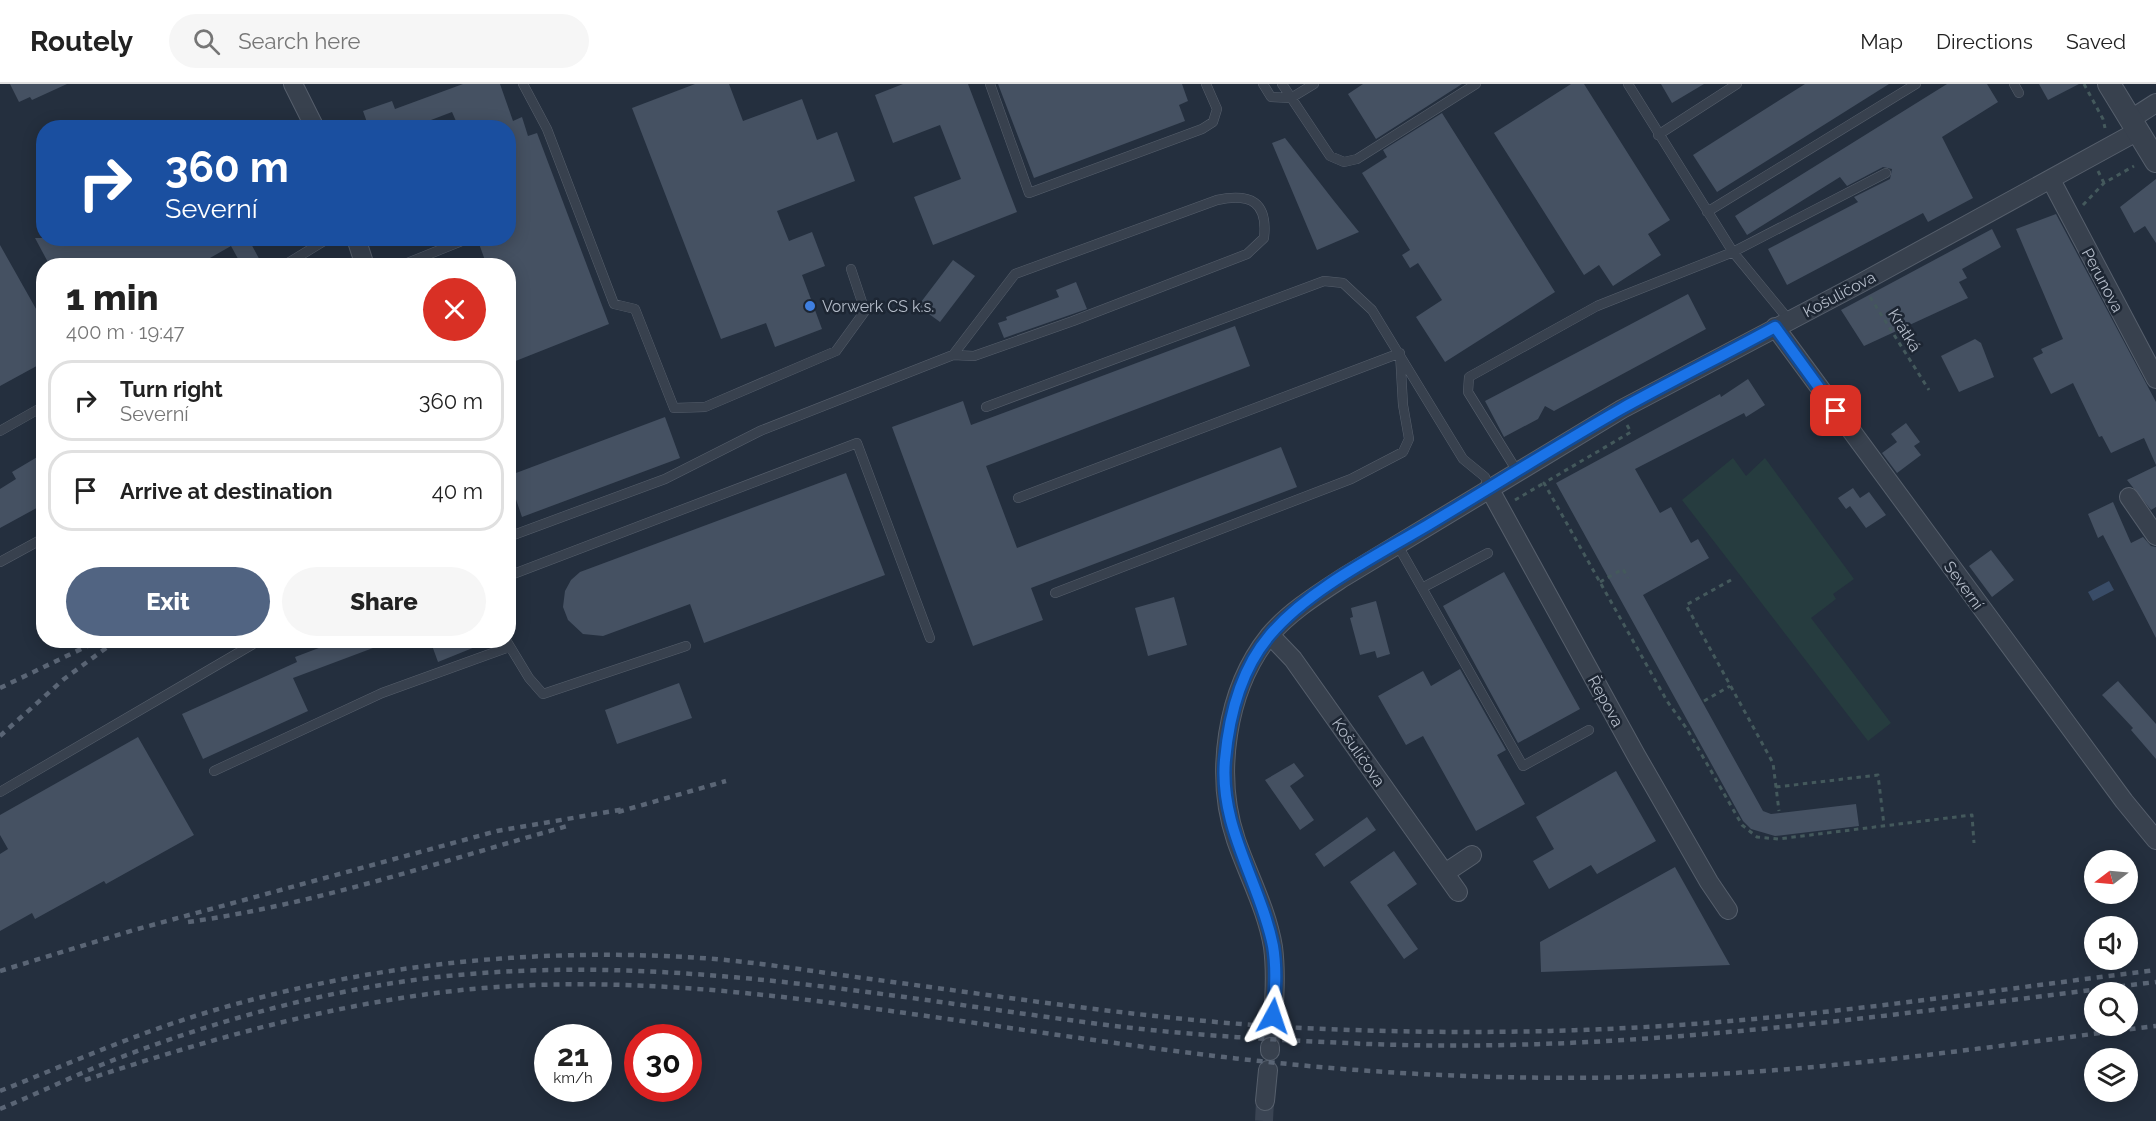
<!DOCTYPE html>
<html lang="en">
<head>
<meta charset="utf-8">
<style>
	:root { --surface:#fff; --page:#f6f6f6; --text:#222; --muted:#767676; --line:#e0e0e0; --accent:#516482 }
	body { margin:0; font-family:Raleway,sans-serif; background:var(--page); color:var(--text); height:100vh; display:flex; flex-direction:column; font-size:22px; white-space:nowrap }
	* { box-sizing:border-box; margin:0 }
	p { font-size:20px; color:var(--muted) }
	.icon { flex:none; width:33px; height:33px; fill:none; stroke:currentColor; stroke-width:2; stroke-linecap:round; stroke-linejoin:round }
	.map { position:relative; flex:1; overflow:hidden }
	.details { position:absolute; left:36px; top:174px; width:480px; height:390px; display:flex; flex-direction:column; background:var(--surface); border-radius:24px; box-shadow:0 3px 15px #0003 }
	.details>* { flex:none }
	.hud { position:absolute; left:36px; top:36px; width:480px; height:126px; border-radius:24px; box-shadow:0 3px 15px #0003; background:#1a4fa0; color:#fff; overflow:hidden }
	.needle { width:39px; rotate:254deg }
	.buttons { position:absolute; left:2084px; top:766px; display:grid; gap:12px }
	.buttons a { display:grid; place-items:center; width:54px; height:54px; border-radius:50%; background:var(--surface); box-shadow:0 3px 15px #0003; font-size:30px }
	.speed { position:absolute; left:534px; top:940px; display:flex; gap:12px; font-size:30px; font-weight:700; text-align:center }
	.speed>* { display:grid; place-content:center; width:78px; height:78px; border-radius:50%; background:var(--surface); box-shadow:0 3px 15px #0003; line-height:1 }
	.speed small { font-size:15px; font-weight:400 }
	.speed .limit { border:9px solid #d22; background:#fff; color:#111 }
	.pin { position:absolute; display:grid; place-items:center; width:51px; height:51px; color:#fff; margin:-26px; border-radius:12px; box-shadow:0 3px 9px #0006 }
	.me { position:absolute; width:66px; margin:-33px; rotate:5deg; stroke-linejoin:round; filter:drop-shadow(0 0 4px #0008) }
	.turn { display:flex; align-items:center; gap:21px; height:126px; padding:0 30px; font-size:27px }
	.turn .icon { width:78px; height:78px; stroke-width:2.5 }
	.turn b { display:block; font-size:42px; line-height:51px }
	.round { display:grid; place-items:center; flex:none; width:63px; height:63px; border-radius:32px; background:var(--page) }
	.headline { display:flex; align-items:center; justify-content:space-between; height:102px; padding:0 30px }
	h1 { font-size:36px; font-weight:800; line-height:45px }
	.primary-button { display:flex; gap:12px; margin-top:auto; padding:12px 30px }
	.primary-button a { flex:1; height:69px; border-radius:36px; background:var(--accent); color:#fff; font-size:24px; font-weight:800; line-height:69px; text-align:center }
	.primary-button a+a { background:var(--page); color:var(--text) }
	ul { padding:0; list-style:none }
	li { display:flex; align-items:center; gap:18px; height:81px; margin:0 12px 9px; padding:0 18px; border:3px solid var(--line); border-radius:24px }
	li div { flex:1 }
	li b { display:block; font-size:22px }
	li em { font-style:normal }
	header { display:flex; align-items:center; gap:36px; box-sizing:border-box; height:84px; padding:0 30px; background:var(--surface); border-bottom:2px solid var(--line) }
	header strong { font-size:28px }
	nav { display:flex; gap:33px; margin-inline-start:auto; font-size:21px }
	.search { width:420px; height:54px; background:var(--page); display:flex; align-items:center; gap:15px; box-sizing:border-box; padding:0 21px; border-radius:33px; color:var(--muted); font-size:22px }
	.map>svg:first-child { display:block }
	.green { fill:#263c3f }
	.water { fill:#394c67 }
	.building { fill:#455162 }
	.lines { fill:none; stroke-linecap:round; stroke-linejoin:round }
	.minor-tunnel { stroke:#3a4453; stroke-width:18; stroke-dasharray:18 9; stroke-linecap:butt }
	.service-casing { stroke:#565f6c; stroke-width:10 }
	.minor-casing { stroke:#565f6c; stroke-width:20 }
	.tertiary-casing { stroke:#565f6c; stroke-width:24 }
	.path { stroke:#44595c; stroke-width:3; stroke-dasharray:4.5 4.5; stroke-linecap:butt }
	.service { stroke:#38414e; stroke-width:9 }
	.minor { stroke:#38414e; stroke-width:18 }
	.tertiary { stroke:#38414e; stroke-width:22 }
	.rail { stroke:#5a6575; stroke-width:4.5; stroke-dasharray:6 6; stroke-linecap:butt }
	.route-casing { stroke:#114b97; stroke-width:15 }
	.route { stroke:#1a73e8; stroke-width:10 }
	.shop-dot { fill:#3f7fe0; stroke:#1d2633; stroke-width:2 }
	.labels { text-anchor:middle; stroke-width:5; stroke-linejoin:round; paint-order:stroke }
	.street-label { font-size:16px; fill:#b4bcc9; stroke:#1d2633 }
	.poi-label { font-size:16px; fill:#b4bcc9; stroke:#1d2633; text-anchor:start }
</style>
</head>
<body>
<header>
<strong>Routely</strong>
<div class="search"><svg class="icon" aria-label="search" viewBox="0 0 24 24"><circle cx="10" cy="10" r="6"/><path d="M15 15l6 6"/></svg>Search here</div>
<nav><a>Map</a><a>Directions</a><a>Saved</a></nav>
</header>
<div class="map">
<svg width="2156" height="1037" viewBox="0 0 2156 1037">
	<rect width="100%" height="100%" fill="#242f3e"/>
	<path class="green" d="M1733,374L1746,392L1765,374L1854,495L1833,510L1836,515L1811,534L1891,639L1868,657L1682,416Z"/>
	<path class="water" d="M2109,497L2114,506L2093,517L2088,508Z"/>
	<path class="building" d="M10,0H67L32,16L30,13L19,18Z
		M463,0H500L513,37L522,33L528,52L537,49L609,240L508,280V182H487L477,154H508V44H459L452,28L410,44H369L363,27L392,17L395,25Z
		M695,0H729L743,37L802,15L817,56L837,48L855,97L777,127L789,157L812,148L825,182L802,191L822,245L775,263L766,239L721,255L632,24Z
		M903,0H968L1017,128L933,161L914,113L961,95L940,41L893,59L875,11Z
		M998,0H1182L1188,17L1179,21L1185,37L1034,94Z
		M1363,0H1462L1376,55L1348,10Z
		M1571,0H1584L1670,136L1648,150L1661,171L1613,202L1599,181L1584,191L1494,49Z
		M1661,0H1704L1672,19Z
		M1805,0H1889L1717,108L1693,71Z
		M1947,0H1987L1998,18L1942,53L1973,114L1928,138L1923,129L1787,201L1768,165L1858,118L1854,113L1890,95L1892,85L1883,83L1847,102L1840,93L1747,151L1735,132Z
		M2039,0H2079L2048,16Z
		M1442,29L1555,208L1445,278L1416,233L1442,216L1418,179L1410,184L1402,171L1410,166L1362,89L1387,73L1383,66Z
		M1285,54L1334,117L1359,148L1317,166L1272,59Z
		M2156,95V159L2145,142L2134,149L2120,123Z
		M2056,130L2156,318V381L2144,354L2111,369L2102,352L2099,353L2073,299L2051,310L2033,274L2043,269L2041,265L2063,255L2016,145Z
		M1992,145L2001,163L1962,185L1967,194L1959,198L1968,214L1864,262L1841,226Z
		M35,154H248L263,182H242L231,162L196,182H50Z
		M0,161L44,239V278L0,302Z
		M953,176L975,192L940,238L918,222Z
		M1076,198L1087,225L1004,254L998,239L1007,236L1006,233L1059,213L1056,206Z
		M1688,210L1706,245L1554,327L1545,322L1538,335L1504,353L1485,317Z
		M1235,242L1250,282L986,382L1017,464L1281,363L1297,403L1031,504L1043,536L973,562L892,343L963,317L971,341Z
		M1975,255L1981,259L1994,293L1959,308L1941,272Z
		M1748,295L1765,321L1746,333L1744,329L1635,385L1660,429L1671,423L1691,459L1698,455L1709,474L1643,511L1763,727L1771,730L1856,720L1859,742L1775,752L1751,745L1743,737L1556,399L1720,310L1721,313Z
		M665,333L680,374L522,433L508,392Z
		M1906,339L1920,358L1914,362L1921,371L1897,389L1882,369L1897,358L1891,350Z
		M44,369V420L0,444V405L16,395L12,388Z
		M2156,382V423L2151,426L2127,396Z
		M846,389L885,491L704,559L690,520L603,552L583,550L568,536L563,523L565,507L571,496L580,488Z
		M1853,404L1860,414L1869,408L1886,431L1866,444L1850,422L1846,425L1838,414Z
		M2113,418L2131,459L2143,453L2151,462L2156,463V554L2103,451L2098,454L2088,430Z
		M1991,466L2014,496L1992,513L1969,482Z
		M1504,488L1580,625L1518,659L1443,522Z
		M1174,513L1187,561L1148,572L1135,524Z
		M1376,517L1390,570L1377,574L1375,567L1360,571L1350,534L1353,533L1351,524Z
		M340,556L389,558L293,594L308,627L203,675L182,630L297,578L295,573Z
		M430,556H489L490,557L438,578Z
		M1460,585L1506,666L1497,671L1525,720L1476,747L1423,652L1406,661L1378,612L1423,587L1431,602Z
		M2118,597L2156,640V675L2131,646L2133,644L2102,611Z
		M679,599L692,634L617,660L605,626Z
		M138,653L194,751L106,800L104,797L35,835L32,829L0,847V770L8,765L0,751V731Z
		M1294,679L1304,692L1290,702L1314,736L1300,746L1265,696Z
		M1616,687L1656,757L1597,790L1591,781L1549,805L1533,777L1554,765L1536,733Z
		M1367,733L1376,746L1324,783L1315,770Z
		M1394,767L1417,800L1387,821L1418,865L1404,875L1350,798Z
		M1675,783L1730,881L1541,888L1540,858Z"/>
	<g class="lines">
		<path class="minor-tunnel" d="M1270,963L1273,932
			M1264,1037L1265,1017"/>
		<g class="service-casing">
			<path id="service" d="M523,0L547,45L614,220L635,225L674,324L705,323L836,267L865,227L851,185
				M990,0L1029,109L1202,45L1213,38L1217,25L1206,0
				M1263,0L1271,13L1291,14L1314,0
				M1282,0L1330,72L1344,78L1357,75L1476,0
				M1628,0L1733,168L1789,236
				M2014,0L2019,9
				M1658,51L1737,0
				M1707,128L1916,0
				M283,182L329,154
				M400,182L469,154
				M986,323L1324,197L1343,199L1372,226L1463,375L1485,393L1489,404
				M0,347L44,322
				M1517,387L1468,308L1469,293L1597,222L1733,168L1886,89
				M1018,414L1400,269L1403,321L1409,355L1403,368L1351,395L1055,509
				M508,453L665,395L760,347L953,271L974,272L1073,237L1247,170L1264,154C1268,118 1251,109 1217,116L1015,190L953,271
				M1397,460L1523,682L1589,646
				M0,478L44,454
				M508,492L857,359L930,554
				M1422,504L1488,469
				M506,556L529,594L543,610L686,562
				M214,687L382,609L509,563
				M0,708L260,556"/>
		</g>
		<g class="minor-casing">
			<path id="minor" d="M293,0L315,44
				M2131,35L2156,19
				M2051,96L2156,295
				M356,154L365,182
				M1775,243L2124,717L2156,756
				M1489,404L1636,671L1709,798L1728,826
				M2129,413L2156,452
				M1270,551L1293,575L1458,808
				M1445,789L1472,771
				M1273,932C1275,909 1276,886 1273,863C1267,826 1248,791 1236,756C1214,691 1226,606 1269,552C1289,528 1318,510 1344,493L1622,325L1861,199L2138,47
				M1270,967V963
				M1265,1017L1268,986"/>
		</g>
		<g class="tertiary-casing">
			<path id="tertiary" d="M2109,0L2156,77"/>
		</g>
		<path class="path" d="M2084,0L2103,35L2105,44
			M2098,87L2104,99
			M2083,121L2104,99L2134,82
			M1870,213L1929,306
			M1627,341L1631,348L1544,399L1667,617L1687,645L1742,741L1757,753L1778,755L1972,731L1974,759
			M1515,416L1544,399
			M1731,496L1686,521L1773,679L1779,727
			M1600,498L1623,485L1628,494
			M1704,617L1730,602
			M1776,703L1878,691L1884,741"/>
		<use href="#service" class="service"/>
		<use href="#minor" class="minor"/>
		<use href="#tertiary" class="tertiary"/>
		<path class="rail" d="M0,604L100,556
			M0,652L64,595L117,556
			M618,728L726,697
			M188,838C318,820 445,776 571,741
			M0,887L134,846L497,747L625,725
			M85,996C217,953 344,916 483,904C621,893 756,908 891,927C1051,949 1210,976 1371,987C1486,995 1602,996 1717,990C1864,982 2010,960 2156,942
			M0,1007C68,980 135,950 205,929C369,879 544,862 715,875C770,880 824,889 878,896C1020,915 1161,937 1303,944C1450,951 1596,949 1742,936C1880,924 2018,903 2156,886
			M0,1025C34,1011 67,995 101,981C206,939 317,908 429,894C650,868 866,909 1084,938C1178,951 1274,956 1369,960C1633,970 1895,930 2156,898"/>
	</g>
	<g class="lines">
		<g class="route-casing">
			<path id="route" d="M1273,932C1275,909 1277,885 1273,862C1260,798 1219,743 1225,676C1229,632 1241,585 1270,551C1310,504 1380,470 1433,438C1496,400 1558,361 1621,325C1671,297 1724,271 1775,243L1836,327"/>
		</g>
		<use href="#route" class="route"/>
	</g>
	<circle class="shop-dot" cx="810" cy="222" r="6"/>
	<g class="labels">
		<g class="street-label">
			<text transform="translate(2103 196) rotate(62)" y="6">Perunova</text>
			<text transform="translate(1839 210) rotate(-28)" y="6">Košuličova</text>
			<text transform="translate(1905 246) rotate(58)" y="6">Krátká</text>
			<text transform="translate(1964 501) rotate(54)" y="6">Severní</text>
			<text transform="translate(1606 617) rotate(61)" y="6">Řepova</text>
			<text transform="translate(1359 668) rotate(55)" y="6">Košuličova</text>
		</g>
		<g class="poi-label">
			<text x="822" y="228">Vorwerk CS k.s.</text>
		</g>
	</g>
</svg>
<div class="buttons">
<a><svg class="needle" viewBox="-14 -14 28 28"><path d="M0-13l5 13h-10z" fill="#e53935"/><path d="M0 13l5-13h-10z" fill="#767676"/></svg></a>
<a><svg class="icon" aria-label="sound" viewBox="0 0 24 24"><path d="M4 9h4l5-4v14l-5-4H4zM17 9q2 3 0 6"/></svg></a>
<a><svg class="icon" aria-label="search" viewBox="0 0 24 24"><circle cx="10" cy="10" r="6"/><path d="M15 15l6 6"/></svg></a>
<a><svg class="icon" aria-label="layers" viewBox="0 0 24 24"><path d="M12 4l9 5-9 5-9-5zM3 14l9 5 9-5"/></svg></a>
</div>
<div class="speed"><div>21<small>km/h</small></div><div class="limit">30</div></div>
<div class="pin" style="left:1836px;top:327px;background:#d93025"><svg class="icon" aria-label="arrive" viewBox="0 0 24 24"><path d="M6 21V4h12l-3 4 3 4H6"/></svg></div>
<svg class="me" style="left:1273px;top:932px" viewBox="-20 -20 40 40"><path d="M0-17L14 15 0 8-14 15z" fill="#1a73e8" stroke="#fff" stroke-width="4"/></svg>
<div class="hud">
<div class="turn"><svg class="icon" aria-label="right" viewBox="0 0 24 24"><path d="M7 20v-9h11M14 6l5 5-5 5"/></svg><div><b>360 m</b>Severní</div></div>
</div>
<section class="details">
<div class="headline"><div><h1>1 min</h1><p>400 m · 19:47</p></div><a class="round" style="background:#d93025;color:#fff"><svg class="icon" aria-label="close" viewBox="0 0 24 24"><path d="M6 6l12 12M18 6L6 18"/></svg></a></div>
<ul>
<li><svg class="icon" aria-label="right" viewBox="0 0 24 24"><path d="M7 20v-9h11M14 6l5 5-5 5"/></svg><div><b>Turn right</b><p>Severní</p></div><em>360 m</em></li>
<li><svg class="icon" aria-label="arrive" viewBox="0 0 24 24"><path d="M6 21V4h12l-3 4 3 4H6"/></svg><div><b>Arrive at destination</b></div><em>40 m</em></li>
</ul>
<div class="primary-button"><a>Exit</a><a>Share</a></div>
</section>
</div>
</body>
</html>
